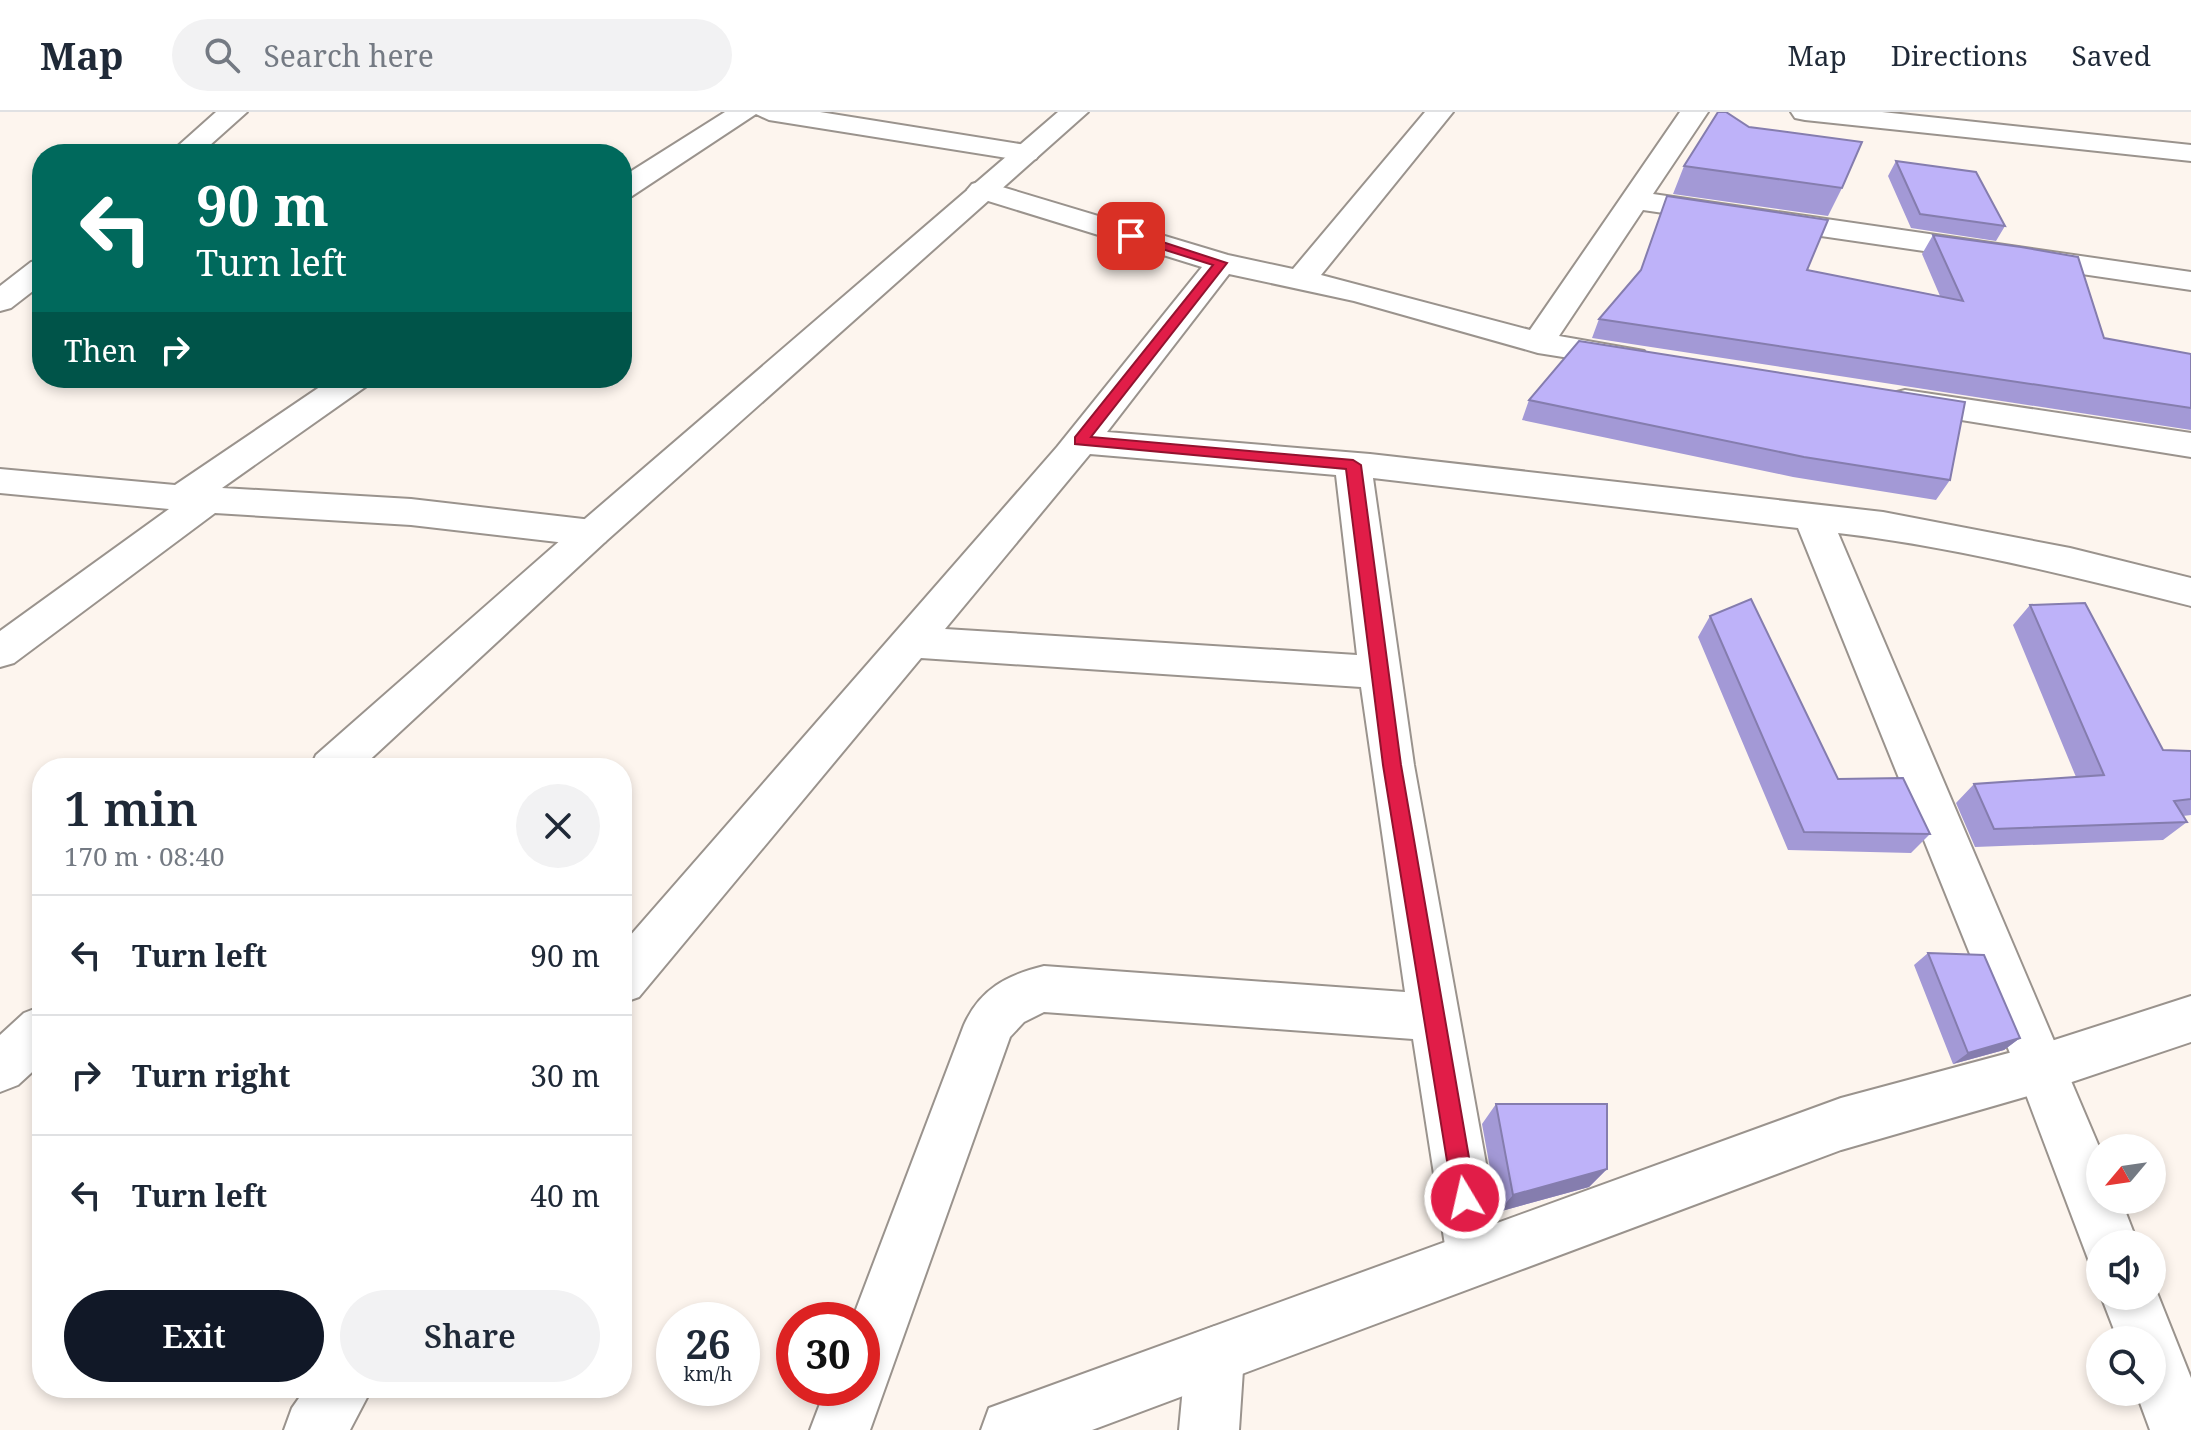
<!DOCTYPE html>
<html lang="en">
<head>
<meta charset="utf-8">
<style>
	:root { --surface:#fff; --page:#f2f2f3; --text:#1f2937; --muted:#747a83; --line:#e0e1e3; --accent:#111827 }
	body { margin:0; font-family:"Noto Serif",serif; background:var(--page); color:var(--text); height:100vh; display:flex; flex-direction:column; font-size:30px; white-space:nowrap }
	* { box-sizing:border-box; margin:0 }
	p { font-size:26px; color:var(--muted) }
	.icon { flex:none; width:44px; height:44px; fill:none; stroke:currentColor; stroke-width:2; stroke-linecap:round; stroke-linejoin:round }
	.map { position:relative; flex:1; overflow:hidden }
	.side { position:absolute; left:32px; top:646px; width:600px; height:640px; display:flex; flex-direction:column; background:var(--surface); border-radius:32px; box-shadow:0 4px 12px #0003 }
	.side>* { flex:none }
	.banner { position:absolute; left:32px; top:32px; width:600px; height:244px; border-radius:32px; box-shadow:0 4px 12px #0003; background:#00695c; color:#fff; overflow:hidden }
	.needle { width:52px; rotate:241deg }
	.fabs { position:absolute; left:2086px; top:1022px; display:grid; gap:16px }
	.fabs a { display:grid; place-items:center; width:80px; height:80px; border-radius:50%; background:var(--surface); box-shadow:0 4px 12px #0003; font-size:40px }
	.speed { position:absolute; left:656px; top:1190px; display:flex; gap:16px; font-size:40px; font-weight:700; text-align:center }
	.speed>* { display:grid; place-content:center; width:104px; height:104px; border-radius:50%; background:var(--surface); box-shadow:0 4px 12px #0003; line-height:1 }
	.speed small { font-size:20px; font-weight:400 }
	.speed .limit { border:12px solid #d22; background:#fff; color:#111 }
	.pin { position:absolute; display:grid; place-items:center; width:68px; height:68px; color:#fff; margin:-34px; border-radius:16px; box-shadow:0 4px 12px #0006 }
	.me { position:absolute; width:88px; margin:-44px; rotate:351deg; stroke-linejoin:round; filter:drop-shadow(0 0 6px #0008) }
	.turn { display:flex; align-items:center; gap:28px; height:168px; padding:0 32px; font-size:36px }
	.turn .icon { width:104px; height:104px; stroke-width:2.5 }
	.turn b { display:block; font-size:56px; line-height:68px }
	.then { display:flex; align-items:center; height:76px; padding:0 32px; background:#0003; gap:16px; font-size:30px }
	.round { display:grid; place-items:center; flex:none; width:84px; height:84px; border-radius:42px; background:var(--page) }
	.overview { display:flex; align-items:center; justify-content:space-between; height:136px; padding:0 32px }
	h1 { font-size:48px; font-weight:600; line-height:60px }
	.primary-button { display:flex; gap:16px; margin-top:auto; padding:16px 32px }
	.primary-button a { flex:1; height:92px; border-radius:48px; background:var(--accent); color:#fff; font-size:32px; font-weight:600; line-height:92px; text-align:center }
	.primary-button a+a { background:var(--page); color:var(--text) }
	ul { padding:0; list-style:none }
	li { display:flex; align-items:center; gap:24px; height:120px; padding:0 32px; border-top:2px solid var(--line) }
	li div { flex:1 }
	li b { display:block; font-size:30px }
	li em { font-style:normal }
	header { display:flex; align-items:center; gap:48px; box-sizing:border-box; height:112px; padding:0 40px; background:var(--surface); border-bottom:2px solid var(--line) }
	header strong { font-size:38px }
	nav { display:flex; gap:44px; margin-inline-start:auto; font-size:28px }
	.search { width:560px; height:72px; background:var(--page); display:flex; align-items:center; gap:20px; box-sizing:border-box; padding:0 28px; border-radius:44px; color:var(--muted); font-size:30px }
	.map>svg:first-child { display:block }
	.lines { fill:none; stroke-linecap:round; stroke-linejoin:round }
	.minor-casing { stroke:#9a938d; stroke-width:4 }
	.tertiary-casing { stroke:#9a938d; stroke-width:4 }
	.minor { fill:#fff; fill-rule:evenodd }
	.tertiary { fill:#fff; fill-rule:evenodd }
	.wall { fill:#a399d6 }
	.shaded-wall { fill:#857dae }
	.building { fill:#beb2f9; stroke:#857dae; stroke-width:2 }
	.route { fill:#e11d48; stroke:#92132f; stroke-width:2 }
</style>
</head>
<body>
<header>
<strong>Map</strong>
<div class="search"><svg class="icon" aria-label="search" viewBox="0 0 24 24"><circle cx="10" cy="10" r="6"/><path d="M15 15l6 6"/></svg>Search here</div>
<nav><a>Map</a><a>Directions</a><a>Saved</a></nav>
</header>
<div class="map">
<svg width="2191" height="1318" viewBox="0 0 2191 1318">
	<rect width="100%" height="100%" fill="#fdf5ee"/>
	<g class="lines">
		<g class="minor-casing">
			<path id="minor" d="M216,0H247L200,42H169Z
				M725,0H820L1026,33L1036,35L1040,41L1036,47L1026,49L769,8L756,2L632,84L622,87V65Z
				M1425,0H1453L1321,163L1530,218L1680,0H1708L1653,82L2191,160V178L1643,98L1559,224L1644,239L1649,246L1644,253L1632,256L1538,241L1354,189L1229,162L1107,320L1370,342L1883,400L2070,436L2191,466V494C2075,465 1957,435 1838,421L2100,1037V1088H2121L2138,1132H2100V1156L2090,1152L2016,956L1798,416L1373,366L1414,653L1503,1146L1495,1166L1475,1174L1455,1166L1447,1146L1413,927L1044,900L1024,910L1010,925L870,1318H810L826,1276H862V1208H852L964,913C980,877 1007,863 1044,854L1405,880L1361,575L921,546L639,885L622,891V833L1057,335L1202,155L972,84L967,78L972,72L982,69L1228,143L1293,157ZM1090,342L1336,363L1357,543L945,517Z
				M1791,0H1882L2191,33V49L1805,8L1795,6Z
				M42,148V172L11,196L0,199V174L31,150Z
				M333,266H373L368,273L222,376L411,387L592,408L605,412L611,421L605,430L592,434L411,413L215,401L14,551L0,555V519L169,397L0,381V357L175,373Z
				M1905,278L2191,321V345L1893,297L1888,289L1893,281Z
				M2152,1168L2191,1266V1318H2150L2136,1280H2152V1228H2118L2101,1184H2152Z
				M1215,1214L1236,1222L1244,1243L1239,1318H1179L1186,1243L1194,1222Z
				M306,1276H372L350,1318H284L292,1296Z"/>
		</g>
		<g class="tertiary-casing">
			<path id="tertiary" d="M1058,0H1088L605,430L361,656H310L316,643L579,412Z
				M2191,884V930L2042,980L1841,1038L1092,1318H981L989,1296L1011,1288L1841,986L2042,932Z
				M42,894V951L18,973L0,980V923L24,901Z"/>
		</g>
		<use href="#minor" class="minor"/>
		<use href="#tertiary" class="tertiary"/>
	</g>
	<path class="wall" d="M1896,49L2005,114L1996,129L1911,116L1888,64Z
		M1684,54L1842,76L1828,104L1673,82Z
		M1933,123L2104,226L2191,242V318L1592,226L1599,207L1807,158L1940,184L1922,142Z
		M1529,288L1950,368L1936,388L1793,365L1522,308Z
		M2030,493L2163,638L2191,639V703L2183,704L2187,710L2163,728L1975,735L1956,691L1974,672L2076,665L2013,513Z
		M1710,504L1838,667L1930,722L1911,741L1788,738L1698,525Z
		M1928,841L2020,926L2004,938L1953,952L1914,853Z
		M1496,992L1607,1057L1589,1075L1498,1100L1482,1012Z"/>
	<path class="shaded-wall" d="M2020,926L2004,938L1953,952L1968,941Z
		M1607,1057L1589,1075L1498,1100L1513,1083Z"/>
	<path class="building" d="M1718,0H1726L1749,15L1862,30L1842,76L1684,54Z
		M1896,49L1976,60L2005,114L1920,102Z
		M1667,84L1828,108L1807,158L1963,189L1933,123L2021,135L2078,145L2104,226L2191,242V296L1599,207L1641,158Z
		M1579,229L1965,290L1950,368L1804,345L1529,288Z
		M1751,487L1838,667L1903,666L1930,722L1804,720L1710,504Z
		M2085,491L2163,638L2191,639V687L2174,689L2187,710L1994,717L1974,672L2104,663L2030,493Z
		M1928,841L1984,843L2020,926L1968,941Z
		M1496,992H1607V1057L1513,1083Z"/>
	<path class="route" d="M1127,121H1135L1227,151L1091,325L1353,348L1361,353L1401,653L1476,1086L1473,1094L1465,1097L1457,1094L1453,1086L1383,653L1346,357L1075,332V325L1213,153L1127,126Z"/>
</svg>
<div class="fabs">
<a><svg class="needle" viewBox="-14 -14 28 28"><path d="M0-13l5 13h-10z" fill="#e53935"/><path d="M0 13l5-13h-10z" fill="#747a83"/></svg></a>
<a><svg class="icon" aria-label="sound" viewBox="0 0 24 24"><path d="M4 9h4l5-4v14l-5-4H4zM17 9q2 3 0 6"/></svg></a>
<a><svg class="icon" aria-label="search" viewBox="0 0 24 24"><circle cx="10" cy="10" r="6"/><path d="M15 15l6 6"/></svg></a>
</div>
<div class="speed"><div>26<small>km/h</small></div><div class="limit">30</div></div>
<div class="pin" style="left:1131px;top:124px;background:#d93025"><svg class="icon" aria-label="arrive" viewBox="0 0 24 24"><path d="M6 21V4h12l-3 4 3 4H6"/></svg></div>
<svg class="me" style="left:1465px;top:1086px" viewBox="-20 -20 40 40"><circle r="17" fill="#e11d48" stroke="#fff" stroke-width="3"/><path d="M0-11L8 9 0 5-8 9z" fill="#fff"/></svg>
<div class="banner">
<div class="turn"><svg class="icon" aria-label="left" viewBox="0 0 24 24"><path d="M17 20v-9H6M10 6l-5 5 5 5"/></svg><div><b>90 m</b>Turn left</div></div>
<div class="then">Then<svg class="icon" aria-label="right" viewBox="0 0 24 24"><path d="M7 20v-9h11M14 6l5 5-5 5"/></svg></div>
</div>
<section class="side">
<div class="overview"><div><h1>1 min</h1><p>170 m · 08:40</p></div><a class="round"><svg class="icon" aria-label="close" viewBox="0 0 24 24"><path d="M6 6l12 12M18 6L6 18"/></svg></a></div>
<ul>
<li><svg class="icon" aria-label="left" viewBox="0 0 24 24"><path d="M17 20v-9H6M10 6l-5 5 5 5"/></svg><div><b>Turn left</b></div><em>90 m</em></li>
<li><svg class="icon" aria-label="right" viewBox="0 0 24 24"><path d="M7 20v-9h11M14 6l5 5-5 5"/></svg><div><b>Turn right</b></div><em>30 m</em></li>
<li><svg class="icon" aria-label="left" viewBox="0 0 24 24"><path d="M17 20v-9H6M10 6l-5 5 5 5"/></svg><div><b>Turn left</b></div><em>40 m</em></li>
</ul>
<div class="primary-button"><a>Exit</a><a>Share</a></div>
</section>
</div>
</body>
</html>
